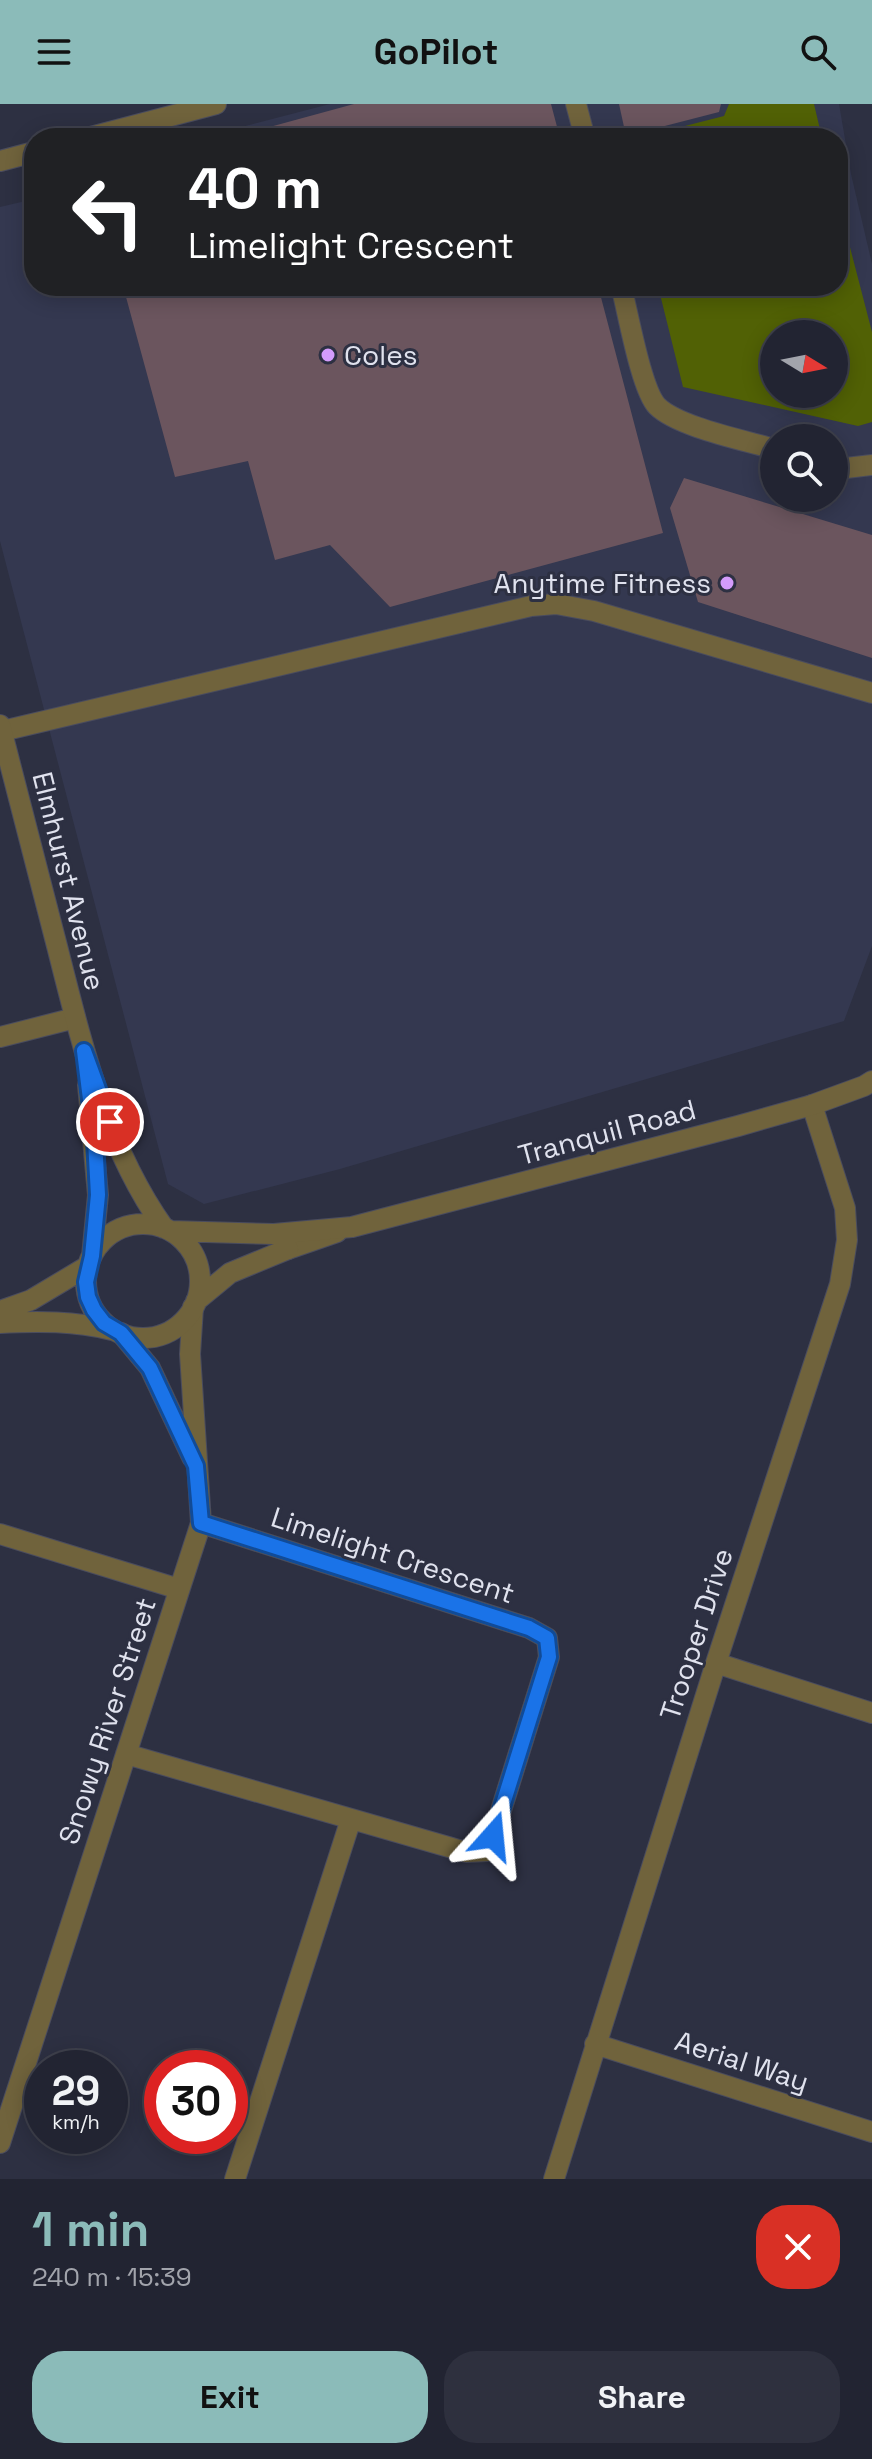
<!DOCTYPE html>
<html lang="en">
<head>
<meta charset="utf-8">
<style>
	:root { --surface:#222432; --page:#2e303e; --text:#f1f3f6; --muted:#a2a4ac; --line:#3f414d; --accent:#8bbbb9 }
	body { margin:0; font-family:"Space Grotesk",sans-serif; background:var(--page); color:var(--text); height:100vh; display:flex; flex-direction:column; font-size:30px; white-space:nowrap }
	* { box-sizing:border-box; margin:0 }
	p { font-size:26px; color:var(--muted) }
	.icon { flex:none; width:44px; height:44px; fill:none; stroke:currentColor; stroke-width:2; stroke-linecap:round; stroke-linejoin:round }
	.map { position:relative; height:2075px; overflow:hidden }
	.details { display:flex; flex-direction:column; background:var(--surface); flex:1 }
	.details>* { flex:none }
	.banner { position:absolute; left:24px; top:24px; width:824px; height:168px; border-radius:32px; box-shadow:0 4px 20px #0003,0 0 0 2px var(--line); background:#202124; color:#fff; overflow:hidden }
	.needle { width:52px; rotate:100deg }
	.tools { position:absolute; left:760px; top:216px; display:grid; gap:16px }
	.tools a { display:grid; place-items:center; width:88px; height:88px; border-radius:50%; background:var(--surface); box-shadow:0 4px 20px #0003,0 0 0 2px var(--line); font-size:40px }
	.speed { position:absolute; left:24px; top:1946px; display:flex; gap:16px; font-size:40px; font-weight:700; text-align:center }
	.speed>* { display:grid; place-content:center; width:104px; height:104px; border-radius:50%; background:var(--surface); box-shadow:0 4px 20px #0003,0 0 0 2px var(--line); line-height:1 }
	.speed small { font-size:20px; font-weight:400 }
	.speed .limit { border:12px solid #d22; background:#fff; color:#111 }
	.pin { position:absolute; display:grid; place-items:center; width:68px; height:68px; color:#fff; margin:-34px; border:4px solid #fff; border-radius:50%; box-shadow:0 2px 8px #0007 }
	.me { position:absolute; width:88px; margin:-44px; rotate:18deg; stroke-linejoin:round; filter:drop-shadow(0 0 6px #0008) }
	.turn { display:flex; align-items:center; gap:28px; height:168px; padding:0 32px; font-size:36px }
	.turn .icon { width:104px; height:104px; stroke-width:2.5 }
	.turn b { display:block; font-size:56px; line-height:68px }
	.round { display:grid; place-items:center; flex:none; width:84px; height:84px; border-radius:32px; background:var(--page) }
	.head { display:flex; align-items:center; justify-content:space-between; height:136px; padding:0 32px }
	h1 { font-size:48px; font-weight:600; line-height:60px; color:var(--accent) }
	.cta { display:flex; gap:16px; margin-top:auto; padding:16px 32px }
	.cta a { flex:1; height:92px; border-radius:32px; background:var(--accent); color:#111; font-size:32px; font-weight:600; line-height:92px; text-align:center }
	.cta a+a { background:var(--page); color:var(--text) }
	header { display:flex; justify-content:space-between; align-items:center; height:104px; padding:0 32px; background:var(--accent); color:#111; font-size:36px; font-weight:600 }
	.map>svg:first-child { display:block }
	.built { fill:#343850; fill-rule:evenodd }
	.green { fill:#516105; fill-rule:evenodd }
	.building { fill:#6b555e }
	.lines { fill:none; stroke-linecap:round; stroke-linejoin:round }
	.service-casing { stroke:#4a4c5e; stroke-width:22 }
	.minor-casing { stroke:#4a4c5e; stroke-width:22 }
	.tertiary-casing { stroke:#4a4c5e; stroke-width:22 }
	.service { stroke:#70633c; stroke-width:20 }
	.minor { stroke:#70633c; stroke-width:20 }
	.tertiary { stroke:#70633c; stroke-width:20 }
	.route-casing { stroke:#114b97; stroke-width:20 }
	.route { stroke:#1a73e8; stroke-width:14 }
	.poi-dot { fill:#d49cfc; stroke:#2d3042; stroke-width:3 }
	.labels { text-anchor:middle; stroke-width:6; stroke-linejoin:round; paint-order:stroke }
	.poi-label { font-size:28px; fill:#e0e2ee; stroke:#2d3042; text-anchor:start }
	.street-label { font-size:28px; fill:#e0e2ee; stroke:#2d3042 }
</style>
</head>
<body>
<header><svg class="icon" aria-label="menu" viewBox="0 0 24 24"><path d="M4 6h16M4 12h16M4 18h16"/></svg>GoPilot<svg class="icon" aria-label="search" viewBox="0 0 24 24"><circle cx="10" cy="10" r="6"/><path d="M15 15l6 6"/></svg></header>
<div class="map">
<svg width="872" height="2075" viewBox="0 0 872 2075">
	<rect width="100%" height="100%" fill="#2d3042"/>
	<path class="built" d="M330,0H839L851,70L872,160V842L844,917L340,1065L204,1100L168,1080L0,437V103L34,95V182H838V34H199ZM774,230H834V290H774ZM774,334H834V394H774Z"/>
	<path class="green" d="M729,0H814L822,34H638L724,12Z
		M838,97L872,228V318L858,322L683,283L658,182H838ZM774,230H834V290H774Z"/>
	<path class="building" d="M354,0H551L560,34H229Z
		M619,0H721L719,8L626,32Z
		M123,182H598L663,429L390,503L330,441L275,456L248,357L175,373Z
		M684,374L872,431V554L698,498L670,404Z"/>
	<g class="lines">
		<g class="service-casing">
			<path id="service" d="M2,627L531,502L556,500L594,507L872,589"/>
		</g>
		<g class="minor-casing">
			<path id="minor" d="M576,0L585,34
				M87,34L216,0
				M0,57L34,48
				M621,182C628,208 641,285 657,302C678,323 744,336 774,345
				M834,362L846,364L872,361
				M0,933L75,914
				M288,1145L337,1128
				M121,1229L150,1264L192,1353
				M0,1430L179,1485
				M716,1559L872,1609
				M126,1650L466,1748L487,1747L493,1732L549,1553L547,1534L529,1524L201,1419
				M595,1940L872,2028
				M0,2039L201,1419L190,1250L193,1203
				M235,2075L351,1715
				M554,2075L716,1559L840,1180L847,1136L845,1104L812,1001"/>
		</g>
		<g class="tertiary-casing">
			<path id="tertiary" d="M0,621C20,696 39,771 58,846C82,941 106,1043 164,1124
				M88,981L98,1091L92,1152
				M86 1177a57 57 0 1 1 114 0a57 57 0 1 1-114 0Z
				M171,1127L274,1130L352,1123L738,1022L812,1001L864,982L872,977
				M196,1197L230,1169L288,1145
				M0,1207L31,1196L88,1162
				M0,1219C39,1217 74,1217 112,1226"/>
		</g>
		<use href="#service" class="service"/>
		<use href="#minor" class="minor"/>
		<use href="#tertiary" class="tertiary"/>
	</g>
	<g class="lines">
		<g class="route-casing">
			<path id="route" d="M110,1018L84,947L95,1036L98,1091L92,1152L86,1178L88,1193L94,1206L104,1219L121,1229L150,1264L196,1362L201,1419L529,1524L547,1534L549,1553L493,1732"/>
		</g>
		<use href="#route" class="route"/>
	</g>
	<g class="poi-dot">
		<circle cx="328" cy="251" r="8"/>
		<circle cx="727" cy="479" r="8"/>
	</g>
	<g class="labels">
		<g class="poi-label">
			<text x="344" y="261">Coles</text>
			<text x="711" y="489" text-anchor="end">Anytime Fitness</text>
		</g>
		<g class="street-label">
			<text transform="translate(69 777) rotate(76)" y="10">Elmhurst Avenue</text>
			<text transform="translate(607 1028) rotate(-15)" y="10">Tranquil Road</text>
			<text transform="translate(393 1451) rotate(18)" y="10">Limelight Crescent</text>
			<text transform="translate(696 1530) rotate(-72)" y="10">Trooper Drive</text>
			<text transform="translate(107 1617) rotate(-72)" y="10">Snowy River Street</text>
			<text transform="translate(742 1957) rotate(18)" y="10">Aerial Way</text>
		</g>
	</g>
</svg>
<div class="tools">
<a><svg class="needle" viewBox="-14 -14 28 28"><path d="M0-13l5 13h-10z" fill="#e53935"/><path d="M0 13l5-13h-10z" fill="#a2a4ac"/></svg></a>
<a><svg class="icon" aria-label="search" viewBox="0 0 24 24"><circle cx="10" cy="10" r="6"/><path d="M15 15l6 6"/></svg></a>
</div>
<div class="speed"><div>29<small>km/h</small></div><div class="limit">30</div></div>
<div class="pin" style="left:110px;top:1018px;background:#d93025"><svg class="icon" aria-label="arrive" viewBox="0 0 24 24"><path d="M6 21V4h12l-3 4 3 4H6"/></svg></div>
<svg class="me" style="left:493px;top:1732px" viewBox="-20 -20 40 40"><path d="M0-17L14 15 0 8-14 15z" fill="#1a73e8" stroke="#fff" stroke-width="4"/></svg>
<div class="banner">
<div class="turn"><svg class="icon" aria-label="left" viewBox="0 0 24 24"><path d="M17 20v-9H6M10 6l-5 5 5 5"/></svg><div><b>40 m</b>Limelight Crescent</div></div>
</div>
</div>
<section class="details">
<div class="head"><div><h1>1 min</h1><p>240 m · 15:39</p></div><a class="round" style="background:#d93025;color:#fff"><svg class="icon" aria-label="close" viewBox="0 0 24 24"><path d="M6 6l12 12M18 6L6 18"/></svg></a></div>
<div class="cta"><a>Exit</a><a>Share</a></div>
</section>
</body>
</html>
